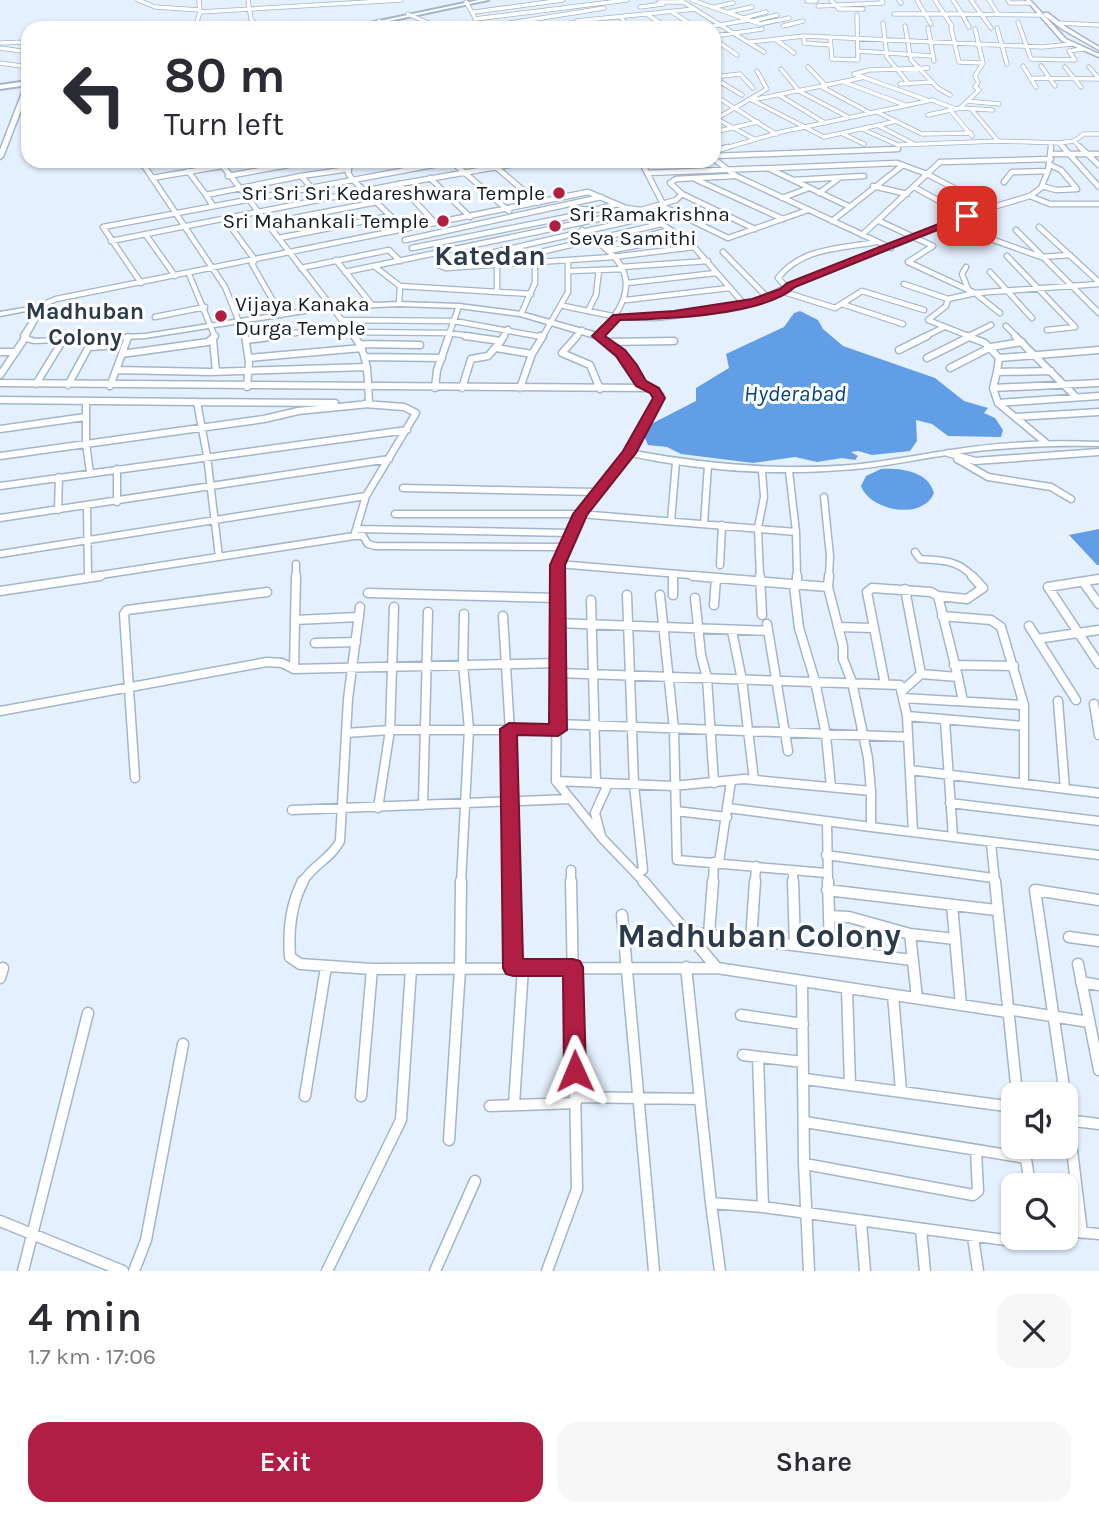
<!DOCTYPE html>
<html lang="en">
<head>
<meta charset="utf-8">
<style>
	:root { --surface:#fff; --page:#f7f7f7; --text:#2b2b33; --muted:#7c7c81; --accent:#b11e43 }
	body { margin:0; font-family:Karla,sans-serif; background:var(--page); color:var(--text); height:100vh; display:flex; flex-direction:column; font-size:26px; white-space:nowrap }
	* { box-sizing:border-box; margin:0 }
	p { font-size:23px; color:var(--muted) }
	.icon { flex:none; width:38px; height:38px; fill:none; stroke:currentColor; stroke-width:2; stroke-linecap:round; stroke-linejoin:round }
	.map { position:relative; height:1271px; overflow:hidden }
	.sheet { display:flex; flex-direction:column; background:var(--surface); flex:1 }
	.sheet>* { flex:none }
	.top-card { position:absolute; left:21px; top:21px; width:700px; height:147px; border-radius:21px; box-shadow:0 2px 5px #0004; background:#fff; color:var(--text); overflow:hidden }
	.fabs { position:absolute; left:1001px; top:1082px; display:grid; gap:14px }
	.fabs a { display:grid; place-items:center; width:77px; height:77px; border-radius:14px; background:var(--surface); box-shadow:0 2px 5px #0004; font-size:35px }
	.pin { position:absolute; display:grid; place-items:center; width:60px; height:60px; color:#fff; margin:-30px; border-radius:14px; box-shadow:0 4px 10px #0006 }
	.me { position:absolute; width:77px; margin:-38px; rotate:359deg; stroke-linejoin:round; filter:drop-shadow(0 0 5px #0008) }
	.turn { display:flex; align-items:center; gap:24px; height:147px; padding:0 28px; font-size:32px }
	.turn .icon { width:91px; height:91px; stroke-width:2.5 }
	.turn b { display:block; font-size:49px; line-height:60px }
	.round { display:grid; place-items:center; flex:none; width:74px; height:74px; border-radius:21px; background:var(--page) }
	.head { display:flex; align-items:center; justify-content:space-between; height:119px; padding:0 28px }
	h1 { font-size:42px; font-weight:600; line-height:52px }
	.cta { display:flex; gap:14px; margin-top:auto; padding:14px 28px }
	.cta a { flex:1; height:80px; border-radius:21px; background:var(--accent); color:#fff; font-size:28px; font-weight:600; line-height:80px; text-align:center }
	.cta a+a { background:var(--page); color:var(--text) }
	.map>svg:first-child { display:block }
	.water { fill:#629ee5 }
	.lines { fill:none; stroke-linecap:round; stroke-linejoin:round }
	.street-far4-casing { stroke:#a3b5cb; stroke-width:5 }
	.street-far3-casing { stroke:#a3b5cb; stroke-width:7 }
	.street-far2-casing { stroke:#a3b5cb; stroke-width:9 }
	.street-far1-casing { stroke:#a3b5cb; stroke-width:11 }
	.street-casing { stroke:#a3b5cb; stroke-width:13 }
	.secondary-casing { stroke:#a3b5cb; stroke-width:3 }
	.primary-casing { stroke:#a3b5cb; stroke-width:4 }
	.street-far4 { stroke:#fff; stroke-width:3.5 }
	.street-far3 { stroke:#fff; stroke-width:4.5 }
	.street-far2 { stroke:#fff; stroke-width:6 }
	.street-far1 { stroke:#fff; stroke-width:8 }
	.street { stroke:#fff; stroke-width:10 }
	.secondary { fill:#fff; fill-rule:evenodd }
	.primary { fill:#fff; fill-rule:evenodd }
	.route { fill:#b11e43; stroke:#73142c; stroke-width:2 }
	.poi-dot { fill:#b11e43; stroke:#fff; stroke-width:2.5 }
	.labels { text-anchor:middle; stroke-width:6; stroke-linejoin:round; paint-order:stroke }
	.far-poi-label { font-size:21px; fill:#141b23; stroke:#fff; text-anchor:end }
	.far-neighbourhood-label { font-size:23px; font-weight:bold; fill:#2c3b4c; stroke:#fff }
	.far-water-label { font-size:23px; font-style:italic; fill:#004484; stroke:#fff }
	.far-district-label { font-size:28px; font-weight:bold; fill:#2c3b4c; stroke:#fff }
	.near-neighbourhood-label { font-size:33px; font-weight:bold; fill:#2c3b4c; stroke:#fff }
</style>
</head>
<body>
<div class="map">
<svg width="1099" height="1271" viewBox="0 0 1099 1271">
	<rect width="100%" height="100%" fill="#e5f0fe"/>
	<path class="water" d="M800,311L818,320L823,329L843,346L935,378L964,401L988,408L984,413L995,418L1003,430L1001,437L948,436L932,424L916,420L917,441L910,451L872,455L858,451L851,452L858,456L855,460L842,458L817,462L795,457L753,463L681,454L667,447L648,445L644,436L653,423L696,401V388L729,368L726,354L784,327L794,313Z
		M881,469C901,468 928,471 934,493C923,521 870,511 861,486L866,476Z
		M1099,529V565H1097L1069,535Z"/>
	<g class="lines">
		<g class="street-far4-casing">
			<path id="street-far4" d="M138,0L155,7L200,10
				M248,0L251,19L260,28
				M680,0L764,52
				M692,0L760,24L789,18
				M831,0L839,9H863
				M899,0L901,3
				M917,0L931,24
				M935,0L952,26
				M953,0L962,14L1041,15
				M971,0L991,28
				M989,0L998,14
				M1008,0L1010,3H1030
				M807,1H816
				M466,2L474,16
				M659,2H683
				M818,6L883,3L882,0
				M640,7L663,4
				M714,7L733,3
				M200,12L401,0
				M474,12L563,0
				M672,12L697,28
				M729,12L752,7
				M408,14L435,26
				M894,14H962L969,27
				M648,15L668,28
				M621,18L631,28
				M744,18L766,12
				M475,19L627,0
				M379,21L396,28
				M576,21L695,9
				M753,21L777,15
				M1018,22L1031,59L1075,60
				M883,23L887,57L909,84
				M1057,23L1099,25
				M783,26L803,21
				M905,26L911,60L938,88L950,95
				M195,28L200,12L199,0
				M462,28L476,26
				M479,28L604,8
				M543,28L572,23
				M701,28L749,20
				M928,28L934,61
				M951,28L959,62L983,63L975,29
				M997,28L1007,64
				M714,36L762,29
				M804,36V43L830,45
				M830,37L832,59L858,60L857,15
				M714,39L737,55
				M775,39L794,53
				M750,42L804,36L1042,47L1072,44
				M0,43L28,42
				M0,48L28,52
				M858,51L933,56
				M1075,60L1069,51L1083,49
				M0,63L28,67
				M1023,66L1036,87
				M1041,66L1055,86
				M808,67L826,86
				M1065,67L1081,87
				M1089,67L1099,79
				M781,69L799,91L848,117
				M714,77L740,74L753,88
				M714,78L742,95
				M861,78L752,100L824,137L897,121
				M1031,78L1099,79
				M844,82L905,105
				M900,84L932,82
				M822,87L870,113
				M714,95L776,134
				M779,95L825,123
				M927,100L854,74L869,70L928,68
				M967,101L999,104
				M960,108L993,110
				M950,110L972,136
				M972,110L998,141
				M877,112L922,134L971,133
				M928,115L960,108L979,90L975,87L978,82L975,76L983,63
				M715,118L754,139
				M714,120L767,89L757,71
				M879,126L912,143
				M862,129L898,145L998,141L1059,143L1074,141L1084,134H1099
				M714,132L758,122
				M843,134L864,144
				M1074,141L1082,149
				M1050,143L1051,149
				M1059,143L1064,149
				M722,149L781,132L932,100L956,109"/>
		</g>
		<g class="street-far3-casing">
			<path id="street-far3" d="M1063,147L1099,187
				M1080,147L1099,165
				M714,151L728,147
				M1052,154H1099
				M714,156L898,149
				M714,159L736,176L891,248
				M141,161L225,287L245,337
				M219,161L355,337
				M451,161L509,211
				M489,161L538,203
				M641,161L663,204
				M142,165L165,161
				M770,169L848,206
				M188,171L206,195
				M647,173L897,163L927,174L862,235
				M228,176L310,161
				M301,176L349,169L348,173L352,179L404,229
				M735,176L676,179L670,183L682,194L755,229
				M152,178L222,166
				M430,178L470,217
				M697,180L783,219
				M794,180L864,176
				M1004,182L1012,172L1048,171
				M399,184L435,223
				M873,186L907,194
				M1042,186L1056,190L1077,189L1061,170L1050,165
				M914,187L941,202
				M819,193L838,179
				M1030,196L1050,204H1099
				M782,198L809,188
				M660,205L728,238L808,210
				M213,206L206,195L301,176L311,187
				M992,208L927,174L940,162L1051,159
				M225,219L255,260L252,264L281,315
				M639,219L438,265L446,268L613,257L694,247
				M832,221L903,165
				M879,221L933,246L908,262L975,293L1000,313
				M268,223L377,202
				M952,225L1041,257L1070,255
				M1039,227L1099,282
				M582,230C593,240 607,247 616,259C639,286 618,315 598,336
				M1016,230L1099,313
				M146,235L175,276
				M279,238L390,216
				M405,240L601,197
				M111,241L399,184L532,161
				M606,247L670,230
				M412,248L577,215L578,209L595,210L617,204
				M608,251L681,237
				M723,252L768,298
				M1007,256L1075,327L1047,330
				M336,260L372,305
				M506,260L661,224
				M497,264V291
				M374,266L400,286L399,304
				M621,267L708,261
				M966,267L962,274L968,289
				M301,268L389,250L400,261
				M571,271L622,269
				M345,272L641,210L676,200L682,194
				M990,272L1032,318
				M189,274L215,337
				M141,283L103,227L454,161
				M627,283L716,273
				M904,284L948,299L975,293L1099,284
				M400,286L531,294
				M787,288L778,278C802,247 840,249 876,242
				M784,292L835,308L862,291L924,310
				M948,299L946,306L928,320L971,337
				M626,300L729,288
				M842,304L903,324
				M39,306L56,299L588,192L626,208L641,210L681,237L694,247L745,305
				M564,306L617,317L656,318L708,312L758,301L791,285L986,209L1030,196L1041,188L1048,171L1051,147
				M588,311L596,295L599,270
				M521,314L535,283V262
				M155,317L205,307
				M341,320L454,321L542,337
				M1006,326L1017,337
				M351,332L448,333L477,337
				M543,336L568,292V260
				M266,337L346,326
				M448,337L459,306
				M503,337L508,329
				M576,337L582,330
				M924,337L944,327
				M967,337L991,325"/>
		</g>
		<g class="street-far2-casing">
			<path id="street-far2" d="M245,336L249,362L247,387
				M465,336L501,341L504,336
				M577,336L562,353L590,365L600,389
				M967,336L985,343L999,358
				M1015,336L1076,397
				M213,340L216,372
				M247,340L278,336
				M607,342L674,341
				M360,344L420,345
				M89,347L105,346L110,338
				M496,348L532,354
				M899,350L927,336
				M0,352H16
				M122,354L128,337
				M365,357L442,358
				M249,358L362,348
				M927,358L971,336
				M950,368L991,347L1022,342
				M117,370L210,372L367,367
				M997,372L999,358L1099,350
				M0,375L25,338
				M0,383L648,388
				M36,384L63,340
				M68,385L93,339
				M110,386L122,354L208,342L215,336
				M435,388L437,370L449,336
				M462,388L471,359L488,356L501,341
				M520,388L532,354L543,336H540
				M993,388L1099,383
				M0,400L197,402L207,456L219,557
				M86,401V443L90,473
				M197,402L335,403
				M998,403L1099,396
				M364,404L404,407L416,413L366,496L354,536H363L368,544L375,546L564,547
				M1016,417L1099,412
				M0,429L85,417
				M1045,442L998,403L993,388L997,372L1051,371
				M948,453L975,461L1099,452
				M0,456L264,419L298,411L369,404C368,380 369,355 354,336
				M957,459L988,477L1051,487L1071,499
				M117,469V502
				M789,471L796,532L797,577
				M0,486L407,430
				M403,488L596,492
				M824,497L830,556L829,577
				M87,506L88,577
				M58,510L59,477
				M395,514H580L796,532
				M0,518L389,459
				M671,521L676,462
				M704,524L708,465
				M356,529L571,533
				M915,552L920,559C941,560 959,560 973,577
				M0,554L366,496
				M558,564L714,577
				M720,565L722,525
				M88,577L354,536
				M296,577V564
				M558,577C558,532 602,487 629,453
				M760,577L758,528L764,497L762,471"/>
		</g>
		<g class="street-far1-casing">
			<path id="street-far1" d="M558,576L556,781L602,838L645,883
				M673,576V595
				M693,576L828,587L843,646V659L852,682L868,758L871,791
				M760,576L762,615
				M797,576V586
				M1099,579L1048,587L1099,664
				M1083,582L1099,604
				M794,586L799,628L815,681L826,735L831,787
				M828,587L829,576
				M905,589L921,674
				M0,591L100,576
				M368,593L556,598
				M627,595L634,785L643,870L637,874
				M660,595L674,729L677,860L826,873
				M938,596L967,599L983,588L972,576
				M695,598L701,655L707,678L714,783
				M591,600L596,783
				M714,605L716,578
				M503,616L511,748L513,883
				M942,616L991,620L1001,627L1024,705V784
				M295,620L359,617
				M556,623L768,631
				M767,624L788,751
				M1029,626L1076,700
				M838,627L873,628
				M732,631L742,680L754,780
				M1037,639L1099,630
				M315,643L356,642
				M954,665L1014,666
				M294,669L296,576
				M558,673L900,685L907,716L913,832
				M885,684L867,592L872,588L931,592L938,596L958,677
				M902,691L921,674L958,677L963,701
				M903,698L1024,705
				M1058,701L1065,789
				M1094,704L1099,735
				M0,711L267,662L282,663L294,669L558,663
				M907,716L1024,726
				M945,721L953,837
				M558,724L908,737
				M346,733L390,730H558
				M910,770L1099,793
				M135,778L124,614L127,610L267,592
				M556,781L673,786L744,779L871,791V827L1099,855
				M950,803L1099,821
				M423,805L428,612
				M378,808L390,730L394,607
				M728,808L871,827
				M292,810L569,799
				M676,811L727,817
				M827,821L828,883
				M601,836L595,813L608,784
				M991,843L995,883
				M826,855L993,878
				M719,862L731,781
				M571,870V883
				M793,870V883
				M302,883C312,865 331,859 340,841L348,699L360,607
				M461,883L469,729L463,664L464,614
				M713,883L714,862
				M755,883L756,866"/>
		</g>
		<g class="street-casing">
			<path id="street" d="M303,881C291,904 288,931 290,957L300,964L372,969L717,968L1007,1012
				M513,881V968
				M643,881L717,968
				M793,881L795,945
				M828,881L830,949
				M995,881L1017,1094
				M827,890L996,910
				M952,905L961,1005
				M622,915L654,1271
				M829,916L849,917L910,934L955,939
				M688,932L912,960
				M709,934L713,881
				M910,934L917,998
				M1069,937L1099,941
				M751,940L755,881
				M1078,964L1099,1070
				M686,967L711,1203L763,1207L1027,1243L1033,1242L1036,1237
				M0,978L3,968
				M1081,982L1099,985
				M802,983L804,1163L809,1271
				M847,989L850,1085
				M893,995L901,1091
				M1007,1009L1089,1022
				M741,1015L803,1024
				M743,1055L803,1062
				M758,1057L763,1207
				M805,1079L1013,1107
				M1065,1094L1035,890L1099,900
				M305,1096L326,967
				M361,1096L372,969
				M576,1097L698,1099
				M1066,1100L1082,1233
				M514,1104L523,968
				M490,1106L576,1103
				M1066,1120L1099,1124
				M805,1122L1026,1158
				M449,1140L460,969L461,881
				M1024,1146L1030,1185
				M805,1164L973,1195L978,1191L976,1150
				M711,1203L720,1271
				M0,1221L123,1271
				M861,1222L865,1271
				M921,1230L925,1271
				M1066,1231L1099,1234
				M973,1237L978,1271
				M23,1271L88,1013
				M134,1271L146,1240L183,1044
				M327,1271L401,1120L411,969
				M435,1271L475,1181
				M547,1271L577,1189L571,881"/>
		</g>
		<g class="secondary-casing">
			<path id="secondary" d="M1026,0H1030L1066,39L1099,54V57L1062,41Z
				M1044,13H1048L1066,27L1099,47V50L1062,29L1044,15Z
				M28,83V92L3,157L0,159V150L25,85Z
				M399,302L459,304L521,312L601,334L634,363L644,383L663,394L662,401L634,451C706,464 778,471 851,465C884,462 917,455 951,450C1000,442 1049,440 1099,442V446C1051,445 1003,447 955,454C922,458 888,466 855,469C779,476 700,471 626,455L625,453L654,401L655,395L638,386L628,366L595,338L520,316L459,308L399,306L330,309L145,338L34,343L22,340L21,335L36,312V309L0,316V312L41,305L42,312L29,335V337L35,339L145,334L330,305Z"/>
		</g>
		<g class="primary-casing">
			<path id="primary" d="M479,0H488L356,28H346Z
				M28,81V85L0,89V85Z"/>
		</g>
		<use href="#street-far4" class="street-far4"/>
		<use href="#street-far3" class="street-far3"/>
		<use href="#street-far2" class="street-far2"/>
		<use href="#street-far1" class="street-far1"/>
		<use href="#street" class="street"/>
		<use href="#secondary" class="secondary"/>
		<use href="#primary" class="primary"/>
	</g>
	<path class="route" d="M964,214L972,216L795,287C763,316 663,319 620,320L605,336L625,350L637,365L646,381L659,388L665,398L636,453L587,515L565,565L567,730L558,736L517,735L523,959H573L580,961L583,967L586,1071L583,1078L575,1081L568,1078L564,1071L563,976H513L506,974L503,968L500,729L509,723L549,724L550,565L573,514L623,451L653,398L650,393L636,386L616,356L592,336L613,315L674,311L752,299L780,289L787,283Z"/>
	<g class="poi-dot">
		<circle cx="559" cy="193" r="7"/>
		<circle cx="443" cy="221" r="7"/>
		<circle cx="555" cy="226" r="7"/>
		<circle cx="221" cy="316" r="7"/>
	</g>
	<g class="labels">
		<g class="far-poi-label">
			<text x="545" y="200">Sri Sri Sri Kedareshwara Temple</text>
			<text x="569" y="221" text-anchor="start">Sri Ramakrishna<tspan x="569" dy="24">Seva Samithi</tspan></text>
			<text x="429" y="228">Sri Mahankali Temple</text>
			<text x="235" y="311" text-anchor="start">Vijaya Kanaka<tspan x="235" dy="24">Durga Temple</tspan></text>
		</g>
		<g class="far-neighbourhood-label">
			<text x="85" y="319">Madhuban<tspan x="85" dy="26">Colony</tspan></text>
		</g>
		<g class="far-water-label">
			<text x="795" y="401">Hyderabad</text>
		</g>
		<g class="far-district-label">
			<text x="490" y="265">Katedan</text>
		</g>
		<g class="near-neighbourhood-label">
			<text x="759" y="947">Madhuban Colony</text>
		</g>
	</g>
</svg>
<div class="fabs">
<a><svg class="icon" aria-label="sound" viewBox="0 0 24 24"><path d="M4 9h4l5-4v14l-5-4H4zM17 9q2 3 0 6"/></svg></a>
<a><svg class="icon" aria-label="search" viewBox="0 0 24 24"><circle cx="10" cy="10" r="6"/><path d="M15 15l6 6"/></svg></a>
</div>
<div class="pin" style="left:967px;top:216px;background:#d93025"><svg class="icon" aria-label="arrive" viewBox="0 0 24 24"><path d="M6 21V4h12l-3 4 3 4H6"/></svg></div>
<svg class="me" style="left:575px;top:1071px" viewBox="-20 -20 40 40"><path d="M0-17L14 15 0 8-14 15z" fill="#b11e43" stroke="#fff" stroke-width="4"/></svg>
<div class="top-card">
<div class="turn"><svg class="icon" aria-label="left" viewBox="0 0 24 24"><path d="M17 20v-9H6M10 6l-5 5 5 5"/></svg><div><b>80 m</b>Turn left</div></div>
</div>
</div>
<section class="sheet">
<div class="head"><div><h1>4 min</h1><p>1.7 km · 17:06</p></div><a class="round"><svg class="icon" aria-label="close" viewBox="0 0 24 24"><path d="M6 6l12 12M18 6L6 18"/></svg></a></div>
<div class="cta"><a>Exit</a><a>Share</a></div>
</section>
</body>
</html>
